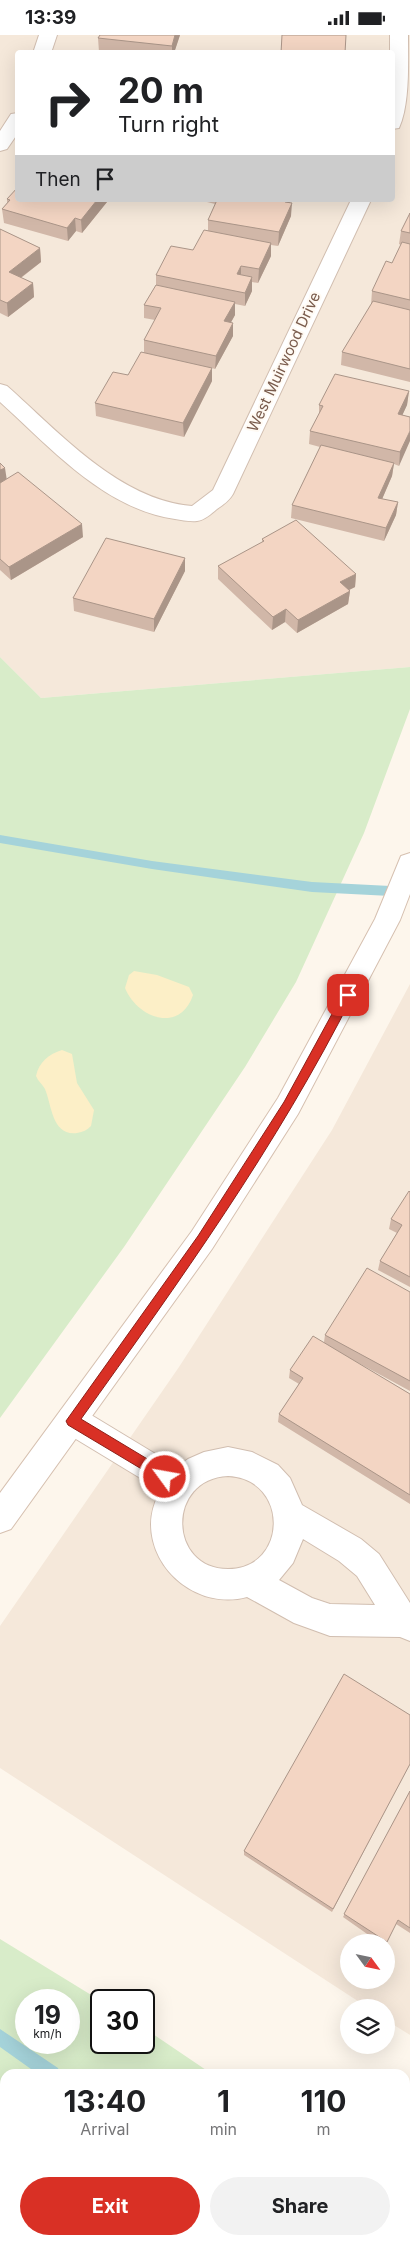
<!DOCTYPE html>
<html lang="en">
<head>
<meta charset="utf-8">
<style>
	:root { --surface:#fff; --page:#f2f2f2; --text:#202124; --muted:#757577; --accent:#d93025 }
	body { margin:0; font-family:Inter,sans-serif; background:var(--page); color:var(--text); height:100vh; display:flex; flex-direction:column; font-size:19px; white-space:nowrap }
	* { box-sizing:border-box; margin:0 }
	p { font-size:16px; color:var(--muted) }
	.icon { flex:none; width:28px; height:28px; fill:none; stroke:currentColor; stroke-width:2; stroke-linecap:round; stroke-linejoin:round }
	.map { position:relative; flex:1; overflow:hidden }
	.panel { position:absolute; left:0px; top:2034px; width:410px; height:176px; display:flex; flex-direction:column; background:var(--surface); border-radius:15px 15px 0 0; box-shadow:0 5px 20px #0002 }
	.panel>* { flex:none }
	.guide { position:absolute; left:15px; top:15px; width:380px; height:152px; border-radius:5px; box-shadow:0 5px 20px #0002; background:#fff; color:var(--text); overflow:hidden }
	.needle { width:32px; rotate:123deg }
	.buttons { position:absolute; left:340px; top:1899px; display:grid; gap:10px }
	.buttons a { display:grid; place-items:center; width:55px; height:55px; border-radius:50%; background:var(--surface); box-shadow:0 5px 20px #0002; font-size:25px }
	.speed { position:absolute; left:15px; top:1954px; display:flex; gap:10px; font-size:25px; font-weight:700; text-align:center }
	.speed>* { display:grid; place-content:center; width:65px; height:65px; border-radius:50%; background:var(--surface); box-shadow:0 5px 20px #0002; line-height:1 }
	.speed small { font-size:12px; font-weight:400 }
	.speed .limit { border:2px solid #111; border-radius:8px; background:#fff; color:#111 }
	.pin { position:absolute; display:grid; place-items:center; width:42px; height:42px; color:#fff; margin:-21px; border-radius:10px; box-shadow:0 2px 8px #0006 }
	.me { position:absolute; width:55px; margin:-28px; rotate:302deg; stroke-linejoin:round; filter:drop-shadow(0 0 4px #0008) }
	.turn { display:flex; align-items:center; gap:18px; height:105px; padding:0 20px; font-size:22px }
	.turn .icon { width:65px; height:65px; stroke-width:2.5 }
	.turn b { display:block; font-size:35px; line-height:42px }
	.then { display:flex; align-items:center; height:48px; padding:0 20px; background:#0003; gap:10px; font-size:19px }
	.eta { display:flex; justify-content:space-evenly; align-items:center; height:85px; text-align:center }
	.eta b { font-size:30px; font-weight:700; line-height:35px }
	.action { display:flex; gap:10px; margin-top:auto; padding:10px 20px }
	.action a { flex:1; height:58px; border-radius:30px; background:var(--accent); color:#fff; font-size:20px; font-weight:700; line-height:58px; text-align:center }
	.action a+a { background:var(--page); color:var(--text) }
	.status { display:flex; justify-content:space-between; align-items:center; height:35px; padding:0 25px; background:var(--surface); direction:ltr }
	.status svg { height:14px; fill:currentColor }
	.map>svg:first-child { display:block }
	.residential { fill:#f5e8da; fill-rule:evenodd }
	.green { fill:#d8ecc9; fill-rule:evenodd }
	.sand { fill:#fcefc7 }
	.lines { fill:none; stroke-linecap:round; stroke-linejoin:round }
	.stream { fill:#a5d3da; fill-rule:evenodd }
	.minor-casing { stroke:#d1beb0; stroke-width:2 }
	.secondary-casing { stroke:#d6c0b0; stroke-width:2 }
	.minor { fill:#fff; fill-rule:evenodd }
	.secondary { fill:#fff; fill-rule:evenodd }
	.wall { fill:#d1b7a8 }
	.shaded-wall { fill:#aa9588 }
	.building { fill:#f3d5c3; stroke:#aa9588 }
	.route { fill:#d93025; stroke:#8d1f18 }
	.labels { text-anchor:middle; stroke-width:4; stroke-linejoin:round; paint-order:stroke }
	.far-street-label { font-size:15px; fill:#7a5c4d; stroke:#fffaf3 }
</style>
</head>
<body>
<div class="status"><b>13:39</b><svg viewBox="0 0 49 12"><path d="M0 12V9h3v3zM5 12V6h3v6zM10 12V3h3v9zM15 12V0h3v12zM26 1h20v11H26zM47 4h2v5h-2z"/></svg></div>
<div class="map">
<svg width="410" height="2209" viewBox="0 0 410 2209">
	<rect width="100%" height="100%" fill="#fdf6ec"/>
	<path class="residential" d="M0,0H410V632L41,663L0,622ZM18,18H392V165H18Z
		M410,949V2000L386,1985V1972H367L0,1733V1591L179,1332L332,1095ZM349,1908H386V1945H349Z"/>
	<path class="green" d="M0,622L41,663L410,632V674L364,798L296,947L245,1032L124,1212L0,1383Z
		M0,1904L101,1966V2008H144V1993L212,2039H5V2205H405V2168L410,2171V2209H0ZM26,1965H69V2008H26Z"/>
	<path class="sand" d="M134,936L157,940L189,952L193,960C180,999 137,983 125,953L129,940Z
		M62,1015L72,1019L77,1048L94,1075L91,1091C87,1095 83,1097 77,1098C52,1101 52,1071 45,1054C42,1049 38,1046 36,1041C39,1027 49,1019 62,1015Z"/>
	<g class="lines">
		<path class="stream" d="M0,800L152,826L312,847L410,852V862L312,857L152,834L0,808Z
			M0,1994L58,2033L60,2039H38L0,2012Z
			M85,2205H102L101,2209H84Z
			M285,2205H305L306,2209H286Z"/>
		<g class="minor-casing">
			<path id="minor" d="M39,0H57L51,18H33Z
				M390,0H408C408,28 410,69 399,93L392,94V18H390Z
				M18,78V98L7,114L0,116V96L11,79Z
				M351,165H371L233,459C229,466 223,470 217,474C211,479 205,485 197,486C190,487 182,485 175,484C104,474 50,412 0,367V349L7,351C59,397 119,465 192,471L213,455Z
				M72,1371L83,1375L177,1432L188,1424L204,1417L228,1412L252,1417L278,1430L290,1443L302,1470L361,1504L379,1519L410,1568V1606L400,1602L330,1601L294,1588L247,1562C200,1575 151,1537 151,1489C151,1477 155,1466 160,1455L61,1395L57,1385L61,1375ZM228,1441C290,1444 288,1534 228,1534C168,1534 166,1444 228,1441ZM303,1504L339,1526L357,1541L375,1570L330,1569L312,1563L279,1545L293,1528Z"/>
		</g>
		<g class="secondary-casing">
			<path id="secondary" d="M410,818V859L400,885L298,1079L212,1214L11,1494L0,1498V1458L192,1196L278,1063L375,884L401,821Z"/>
		</g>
		<use href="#minor" class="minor"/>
		<use href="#secondary" class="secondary"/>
	</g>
	<path class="wall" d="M100,0H180L174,18L99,17L98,3Z
		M7,164L18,165H107V167L82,198L76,196L68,206L4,188L2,174L7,168Z
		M207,165H291L290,167L291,181L278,211L271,210V221L258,248L252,247V256L245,271L235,269V280L231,287L233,301L215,334L212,333V346L184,402L96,381L95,368L128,340L144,318V305L155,285L144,283V270L156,250V240L193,215L208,195V185L215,169L207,167Z
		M410,178V347L341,330L342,317L371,270L372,256L392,228L401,210L399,209L401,196Z
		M0,194L40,213L41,227L21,243L33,248L34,262L8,282L0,278Z
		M409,356L407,370L402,380L410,382L399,431L394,429L392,441L382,464L398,467L396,480L384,506L291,483L292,470L320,412L309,409L310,396L319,379V370Z
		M0,428L6,444L83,502L11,545L0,535Z
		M262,504L356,539L355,552L349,555L350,556L348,569L297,598L285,587L272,595L218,544V531L262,508Z
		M185,523V536L154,597L74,576L73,563Z
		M410,1157V1252L378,1235L380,1226L397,1198L389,1194L391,1184Z
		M410,1257V1356L353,1325L410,1359V1469L278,1387L279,1379L299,1349L289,1343L290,1335L324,1307L325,1300Z
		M410,1729L332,1877L244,1820V1816Z
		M410,1756V1898L396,1889L386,1908H380L343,1882Z"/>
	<path class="shaded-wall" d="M175,0H180L174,18H172V11Z
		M97,165H107V167L82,198L81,185Z
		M285,165H291L284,180L285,167Z
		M292,168L291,181L278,211L279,197Z
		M75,183L76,196L68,206L67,193Z
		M271,208V221L258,248L259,234Z
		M40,213L41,227L11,250L9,237Z
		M241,231V245L237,239Z
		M252,242V256L245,271V258Z
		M33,248L34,262L8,282L7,268Z
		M235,267V280L224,300V286Z
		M233,288V301L215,334L216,321Z
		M212,333V346L184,402L183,388Z
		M409,356L407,370L397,392L398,379Z
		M410,396V406L399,431L400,417Z
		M394,428L392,441L377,476L378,463Z
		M5,433L7,446L0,449V435Z
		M398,467L396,480L384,506L386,493Z
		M82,489L83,502L11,545L9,532Z
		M185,523V536L154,597V584Z
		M356,539L355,552L339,560L340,547Z
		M350,556L348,569L297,598L298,585Z
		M286,574L285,587L272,595L273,582Z"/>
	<path class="building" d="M100,0H175L172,11L98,3Z
		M282,0H346L345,18H281Z
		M18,152V165H97L81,185L75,183L67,193L2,174L10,165L7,164Z
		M217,165H285V167L292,168L279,197L208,185Z
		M410,178V198L401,196Z
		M0,194L40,213L9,237L33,248L7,268L0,265Z
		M204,195L271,208L259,234L241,231L237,239L252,242L245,258L156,240L171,211L193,215Z
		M402,207L410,209V265L372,256L386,226L392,228Z
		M156,250L235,267L224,286L233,288L216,321L144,305L161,273L144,270Z
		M373,266L410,275V334L342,317Z
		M141,317L212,333L183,388L95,368L113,337L128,340Z
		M335,339L409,356L398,379L410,382V396L400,417L310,396L323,371L319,370Z
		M321,410L394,428L378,463L398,467L386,493L292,470Z
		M0,428L5,433L0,435Z
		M18,437L82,489L9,532L0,524V448Z
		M296,485L356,539L340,547L350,556L298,585L286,574L273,582L218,531L264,506L262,504Z
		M106,503L185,523L154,584L73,563Z
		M409,1156L410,1157V1242L380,1226L402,1190L391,1184Z
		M367,1233L410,1257V1346L325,1300Z
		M313,1301L410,1359V1460L279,1379L303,1343L290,1335Z
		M344,1639L410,1680V1729L333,1874L244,1816Z
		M410,1756V1893L398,1885L387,1907L344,1879Z"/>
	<path class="route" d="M348,956L353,960C277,1111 179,1247 81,1384L169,1437L171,1442L169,1446L165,1448L68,1390L66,1386L198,1201L284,1067L344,957Z"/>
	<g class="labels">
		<g class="far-street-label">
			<text transform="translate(284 327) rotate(-65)" y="5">West Muirwood Drive</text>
		</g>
	</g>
</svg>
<div class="buttons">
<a><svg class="needle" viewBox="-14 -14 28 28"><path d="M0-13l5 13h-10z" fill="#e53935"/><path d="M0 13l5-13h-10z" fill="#757577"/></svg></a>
<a><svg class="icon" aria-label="layers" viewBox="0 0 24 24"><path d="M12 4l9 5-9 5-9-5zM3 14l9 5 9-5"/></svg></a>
</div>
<div class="speed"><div>19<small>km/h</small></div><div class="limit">30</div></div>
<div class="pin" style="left:348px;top:960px;background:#d93025"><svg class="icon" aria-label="arrive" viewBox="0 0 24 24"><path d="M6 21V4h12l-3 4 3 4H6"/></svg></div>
<svg class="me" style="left:165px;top:1442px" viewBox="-20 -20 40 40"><circle r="17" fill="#d93025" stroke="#fff" stroke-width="3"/><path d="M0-11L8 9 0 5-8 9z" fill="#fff"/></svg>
<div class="guide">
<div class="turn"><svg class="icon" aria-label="right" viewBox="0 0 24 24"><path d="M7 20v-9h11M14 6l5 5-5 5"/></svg><div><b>20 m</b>Turn right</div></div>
<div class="then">Then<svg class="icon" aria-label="arrive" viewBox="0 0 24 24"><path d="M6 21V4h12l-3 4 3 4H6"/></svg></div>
</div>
<section class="panel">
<div class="eta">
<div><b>13:40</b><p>Arrival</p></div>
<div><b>1</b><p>min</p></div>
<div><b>110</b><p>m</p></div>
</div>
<div class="action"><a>Exit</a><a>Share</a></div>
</section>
</div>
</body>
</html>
